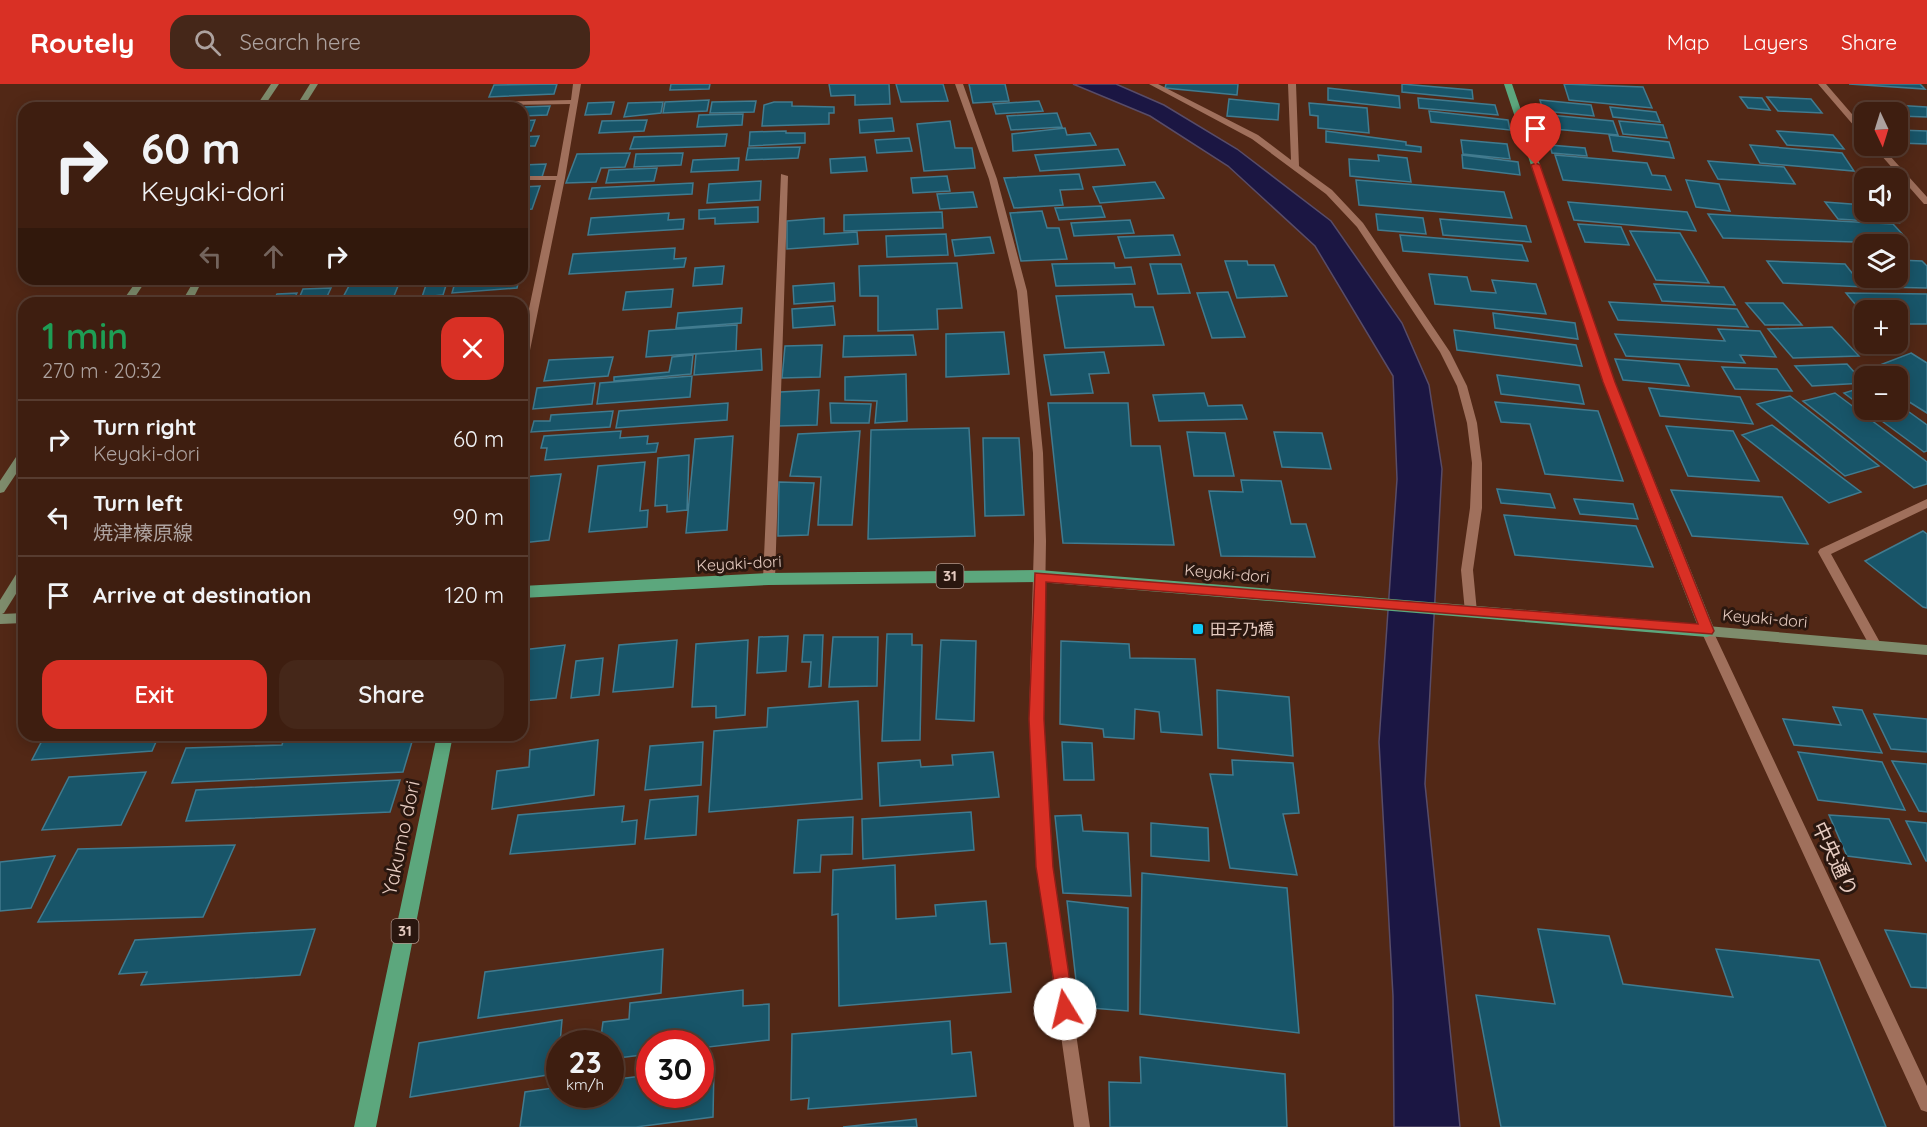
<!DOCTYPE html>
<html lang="en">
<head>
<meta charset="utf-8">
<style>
	:root { --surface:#3e1e10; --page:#452719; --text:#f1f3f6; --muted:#ada29f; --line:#573c30; --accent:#d93025 }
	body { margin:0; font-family:Quicksand,"Noto Sans JP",sans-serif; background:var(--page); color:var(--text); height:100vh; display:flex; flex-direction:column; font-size:22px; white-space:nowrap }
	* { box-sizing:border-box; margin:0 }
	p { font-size:20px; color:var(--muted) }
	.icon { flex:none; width:33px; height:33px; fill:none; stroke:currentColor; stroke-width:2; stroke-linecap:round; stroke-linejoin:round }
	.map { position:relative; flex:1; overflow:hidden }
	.details { position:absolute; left:18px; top:213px; width:510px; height:444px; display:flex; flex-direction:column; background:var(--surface); border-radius:18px; box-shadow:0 3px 15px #0003,0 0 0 2px var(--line) }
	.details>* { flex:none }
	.banner { position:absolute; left:18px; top:18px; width:510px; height:183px; border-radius:18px; box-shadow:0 3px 15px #0003,0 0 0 2px var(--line); background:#3e1e10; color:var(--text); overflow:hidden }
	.needle { width:39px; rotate:176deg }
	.tools { position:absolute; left:1854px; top:18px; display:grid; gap:12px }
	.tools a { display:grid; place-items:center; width:54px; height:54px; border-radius:12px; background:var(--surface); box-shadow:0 3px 15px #0003,0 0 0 2px var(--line); font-size:30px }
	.speed { position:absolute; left:546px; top:946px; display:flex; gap:12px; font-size:30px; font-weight:700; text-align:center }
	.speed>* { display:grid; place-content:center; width:78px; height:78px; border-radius:50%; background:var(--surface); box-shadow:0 3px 15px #0003,0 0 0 2px var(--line); line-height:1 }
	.speed small { font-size:15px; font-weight:400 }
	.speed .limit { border:9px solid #d22; background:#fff; color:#111 }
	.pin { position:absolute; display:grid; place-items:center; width:51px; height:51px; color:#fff; margin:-62px -26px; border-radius:50% 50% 50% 0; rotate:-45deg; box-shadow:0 0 6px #0007 }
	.pin .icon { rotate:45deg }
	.me { position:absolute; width:66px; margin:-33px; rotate:351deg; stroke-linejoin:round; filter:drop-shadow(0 0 4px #0008) }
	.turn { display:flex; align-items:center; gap:21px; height:126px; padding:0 24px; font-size:27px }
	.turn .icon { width:78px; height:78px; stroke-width:2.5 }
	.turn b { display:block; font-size:42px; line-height:51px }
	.lanes { display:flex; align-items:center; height:57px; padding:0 24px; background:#0003; justify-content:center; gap:30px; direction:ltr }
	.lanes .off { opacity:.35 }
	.round { display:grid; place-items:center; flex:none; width:63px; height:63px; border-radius:18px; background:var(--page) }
	.overview { display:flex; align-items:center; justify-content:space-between; height:102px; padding:0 24px }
	h1 { font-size:36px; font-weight:600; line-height:45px; color:#1e9e55 }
	.action { display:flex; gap:12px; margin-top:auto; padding:12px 24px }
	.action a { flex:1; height:69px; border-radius:18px; background:var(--accent); color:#fff; font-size:24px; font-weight:600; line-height:69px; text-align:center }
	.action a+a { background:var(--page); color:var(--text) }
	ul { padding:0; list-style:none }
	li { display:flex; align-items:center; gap:18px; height:78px; padding:0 24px; border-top:2px solid var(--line) }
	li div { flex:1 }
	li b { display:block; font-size:22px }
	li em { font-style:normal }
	header { display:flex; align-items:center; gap:36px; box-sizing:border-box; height:84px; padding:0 30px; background:var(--accent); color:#fff }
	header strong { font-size:28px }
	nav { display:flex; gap:33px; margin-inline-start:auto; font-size:21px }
	.search { width:420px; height:54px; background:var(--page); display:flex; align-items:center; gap:15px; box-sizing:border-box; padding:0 21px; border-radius:18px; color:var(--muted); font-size:22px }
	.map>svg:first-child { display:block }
	.water { fill:#1b1643; stroke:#584c68; stroke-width:1.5 }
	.building { fill:#185569; stroke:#417b8f; stroke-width:1.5 }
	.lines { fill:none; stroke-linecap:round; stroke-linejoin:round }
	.street { fill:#a0705c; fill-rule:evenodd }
	.secondary { fill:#7e8c6c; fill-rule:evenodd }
	.primary { fill:#5ca77d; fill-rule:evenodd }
	.route { fill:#d93025; stroke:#8d1f18; stroke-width:1.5 }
	.poi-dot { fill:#0dcafa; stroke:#2a170f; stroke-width:2 }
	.labels { text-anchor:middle; stroke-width:6; stroke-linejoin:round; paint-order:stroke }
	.shield { fill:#2a170f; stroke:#ae958b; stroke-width:1.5 }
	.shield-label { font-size:15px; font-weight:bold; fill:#e6cbc0 }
	.street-label { font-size:16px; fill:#e6cbc0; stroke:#2a170f }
	.poi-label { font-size:16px; fill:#e6cbc0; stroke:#2a170f; text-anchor:start }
	.near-street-label { font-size:20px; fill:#e6cbc0; stroke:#2a170f }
</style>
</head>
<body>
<header>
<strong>Routely</strong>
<div class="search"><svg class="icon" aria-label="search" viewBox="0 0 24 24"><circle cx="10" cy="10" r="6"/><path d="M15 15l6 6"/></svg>Search here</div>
<nav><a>Map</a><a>Layers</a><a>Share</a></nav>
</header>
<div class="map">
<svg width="1927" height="1043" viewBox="0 0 1927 1043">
	<rect width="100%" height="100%" fill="#522816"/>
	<path class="water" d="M1073,0H1116L1164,21L1237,65L1331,137L1402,239L1429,301L1442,385L1425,700L1460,1043H1394L1393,912L1379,658L1397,395L1393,292L1315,162L1228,82L1150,32Z"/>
	<path class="building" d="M557,0L554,10L489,13L494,1Z
		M671,0H710L709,5L670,6Z
		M829,0H889L890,20L855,21V11L831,12Z
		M896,0H943L948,17L901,18Z
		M969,0H1005L1009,17L973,19Z
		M1166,0H1238L1237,11L1165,4Z
		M1402,0L1472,6L1473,15L1402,8Z
		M1564,0L1643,3L1652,24L1569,16Z
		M1849,0H1920L1925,5Z
		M1328,4L1399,12L1400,24L1328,16Z
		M1740,13L1762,14L1770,26L1748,24Z
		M1767,13L1811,15L1822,29L1778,27Z
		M1418,14L1495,21L1498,31L1419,24Z
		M1229,15L1279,20L1278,36L1227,32Z
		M709,16L707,27L663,29L665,18Z
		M1540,16L1591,21L1594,32L1543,27Z
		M756,17L754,28L710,29L712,18Z
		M1039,17L1043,27L996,30L993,20Z
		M614,18L611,30L585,31L588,19Z
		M663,18L661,29L624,33L628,19Z
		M774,18H792V22L834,23V29H829V40L762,42L764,21Z
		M1309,19L1367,24L1369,49L1318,44V32L1310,31Z
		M1860,19L1927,23V33L1898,32V28H1869Z
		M550,22L547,31L522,32V24H490Z
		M1610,23L1656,28L1660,38L1613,33Z
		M1429,27L1508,36L1510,46L1431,38Z
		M1057,29L1062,43L1011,46L1007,32Z
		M743,30L742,41L697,43L699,31Z
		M1550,31L1613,37L1618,51L1554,45Z
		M892,34L894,47L860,49L859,36Z
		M535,36L531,47H522V37Z
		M647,36L644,47L599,49L602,37Z
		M950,37L955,64H972L975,84L924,87L917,40Z
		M1619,37L1663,41L1667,54L1623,50Z
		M1065,44L1067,51L1090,49L1096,61L1013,67L1012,50Z
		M1898,46L1927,47V60L1898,59Z
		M786,47V49H805V59L749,62L750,48Z
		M1326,47L1406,58V61L1421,63V68L1326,58Z
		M1777,47L1833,51L1844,65L1787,61Z
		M727,50L725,62L630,65L634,53Z
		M1609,51L1669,58L1674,74L1613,67Z
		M539,52L535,62H522V53Z
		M909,54L912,67L877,69L875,56Z
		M1461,56L1507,60L1510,75L1463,70Z
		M1550,61L1585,64L1587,72L1552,69Z
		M1750,61L1842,69L1854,87L1760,79Z
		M800,63L798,74L746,76L748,64Z
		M1118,65L1125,81L1040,87L1035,71Z
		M630,69L625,83L601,84L596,98L566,99L577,70Z
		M683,69L681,81L634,83L636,70Z
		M1378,71L1407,74L1411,98L1350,92L1349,75L1379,77Z
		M1462,71L1518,78L1520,91L1463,84Z
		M1555,71L1647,79L1652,91L1665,92L1671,106L1563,96Z
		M865,73L867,87L831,89L830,75Z
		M739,74L738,86L691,88L693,76Z
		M1708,77L1784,83L1795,100L1718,95Z
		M546,80L542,93L522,94V81Z
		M657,84L654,97L606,99L609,86Z
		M1079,90L1083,105L1060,106L1063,121L1014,124L1004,94Z
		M947,92L950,107L913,109L911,94Z
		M1356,96L1504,108L1512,134L1359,121Z
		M1686,96L1719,100L1730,127L1696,123Z
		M761,97L760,116L707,119L709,100Z
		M1155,98L1164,114L1100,119L1093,103Z
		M693,99L692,110L589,115L592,104Z
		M540,102L532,125L522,126V103Z
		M973,108L977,123L940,125L937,110Z
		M1568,118L1687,128L1696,147L1574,136Z
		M1825,118L1864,121V128H1890L1899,139L1838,135Z
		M1101,122L1105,133L1059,136L1055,124Z
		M758,123V138L715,140V134L699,135V126Z
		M1042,127L1047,144H1059L1067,175L1021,177L1010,129Z
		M942,128L943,144L844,147V131Z
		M669,129L668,136L684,135L683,145L588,151L591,134Z
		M1376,130L1423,134L1426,150L1378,146Z
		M1708,130L1893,140L1905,153L1883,152L1889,159L1723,154Z
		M824,134V150L857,148L858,160L787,165V137Z
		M1440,135L1526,142L1531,158L1443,151Z
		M1130,136L1134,149L1074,152L1071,139Z
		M1578,140L1621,143L1629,161L1585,158Z
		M1630,147L1680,149L1709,199L1656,196Z
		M946,150L948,171L887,173L886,152Z
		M1173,151L1180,171L1125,174L1118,153Z
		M1400,151L1522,161L1528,177L1403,167Z
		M990,153L994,169L955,172L952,156Z
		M675,164L674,175L686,174L684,183L569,190L573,170Z
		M1898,176L1922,177L1927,182V204L1880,203L1871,194H1898Z
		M1225,177H1247L1248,181H1274L1287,212L1237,214Z
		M1767,177L1845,180L1863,203L1783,199Z
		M957,179L962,224L937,225L938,245L878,247V212H860L859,182Z
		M1114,179L1115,184L1131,183L1135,200L1056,202L1052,180Z
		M1150,180H1181L1190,209L1158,210Z
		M724,182L722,200L693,202L695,184Z
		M1429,190L1467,193L1471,207L1496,209L1492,196L1536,200L1546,230L1435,220Z
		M282,195H330L280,200Z
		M428,195H448L443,211L422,213Z
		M456,195H519L517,204L452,209Z
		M400,197L392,217L340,219L350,200Z
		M834,199L835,217L794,220L793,202Z
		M1654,200L1724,203L1735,221L1662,217Z
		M331,204L324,219H297L303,205Z
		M673,205L671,223L623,226L626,208Z
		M1228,208L1245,253L1212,254L1197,209Z
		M297,209L292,219H272L277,210Z
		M1846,209L1927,210V240H1898V226H1864V231Z
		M1132,210L1135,223H1153L1164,261L1065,264L1056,212Z
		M1609,218L1737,225L1748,243L1618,236Z
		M1746,219H1783L1802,241H1765Z
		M833,222L835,241L793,244L792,225Z
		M742,224L741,239L676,244L678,229Z
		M1493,229L1575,239L1578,255L1495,244Z
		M737,241L736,267L646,273L649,247Z
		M1832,243L1859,272L1793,274L1768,245Z
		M1718,245L1760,247L1776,273L1740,271L1745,279L1626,272L1615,250L1725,257Z
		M1454,246L1576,261L1582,282L1457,266Z
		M1004,248L1009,290L946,293V250Z
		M913,251L916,271L843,273L844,252Z
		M822,261L820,293L782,294L785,262Z
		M761,265L762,286L694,291L696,270Z
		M1104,268L1109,289L1089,290L1093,309L1051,311L1044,271Z
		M1911,269L1927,279V329L1898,311V292H1869L1862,288Z
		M693,271L691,290L614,297V293L669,288L672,273Z
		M613,273L608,292L544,297L549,276Z
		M1615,275L1679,280L1689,302L1623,296Z
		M1847,280L1864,299L1812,302L1795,282Z
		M1722,283L1777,285L1792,307L1735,305Z
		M906,290L907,337L875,339L877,317L845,316V293Z
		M1497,291L1579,301L1584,320L1501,310Z
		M692,292L690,313L597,320L600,299Z
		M595,299L592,320L533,325L537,304Z
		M1864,303V324L1844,309Z
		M1649,304L1740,313L1753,340L1660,332Z
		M819,306L817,341L777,342L780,308Z
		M1204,309L1208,322L1242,321L1247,335L1159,337L1153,311Z
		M1835,309L1927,378V400L1914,404L1803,317Z
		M1790,312L1879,382L1845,392L1757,320Z
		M1495,318L1598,327L1623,397L1545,390L1530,340L1501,338Z
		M728,319L727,336L616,344L619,327Z
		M830,319L871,320L869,339H831Z
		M1048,319H1128L1131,362H1160L1174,461L1063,459Z
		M1898,320L1927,341V367L1924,368L1867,326H1898Z
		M613,327L610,343L531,348L534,337H550L551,331Z
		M1772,341L1861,408L1829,419L1742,351Z
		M1666,342L1733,347L1759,397L1688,392Z
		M969,344L975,452L868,455L871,346Z
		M621,347L620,354L648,352L647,360L658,359L656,368L545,376L547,364H541L544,352Z
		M860,347L852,441H818L821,393L790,392L798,350Z
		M1187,348L1225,349L1234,392H1194Z
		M1274,348L1322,349L1331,385L1282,383Z
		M733,352L727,446L686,449L695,355Z
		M983,354H1019L1024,431L985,432Z
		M689,371L687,426L667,428V421L655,422L658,374Z
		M645,378L640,427L648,426L647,443L589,448L598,382Z
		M561,390L549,456L522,459V393Z
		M1241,396L1281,397L1291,440H1306L1315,473L1221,472L1209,407L1243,408Z
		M779,398L814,399L808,451L778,452Z
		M1497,405L1550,410L1555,424L1501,419Z
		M1671,406L1782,413L1808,460L1692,452Z
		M1574,415L1633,420L1638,435L1580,430Z
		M1504,431L1636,442L1653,483L1515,471Z
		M1923,447L1927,450V524L1923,523L1865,477Z
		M887,550H912V561H922L920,656L882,657Z
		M804,551H823L821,602L809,603L811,578H802Z
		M788,552L786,587L757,589L759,553Z
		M833,553H878L877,602L829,603Z
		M677,556L673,603L613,608L619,561Z
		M748,556L745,631L716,634V622L692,623L696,560Z
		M941,556L976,557L974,637L936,635Z
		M1061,557L1129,560L1130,574L1195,575L1202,651L1161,648L1159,628L1135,625L1134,655L1104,653L1103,645L1060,640Z
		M565,561L556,614L522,617V566Z
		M603,574L599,611L571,614L576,577Z
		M1217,606L1289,613L1293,672L1218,664Z
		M858,617L862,715L709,728L714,647L767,643L768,624Z
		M1833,623L1862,626L1882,669L1794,661L1783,635L1841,641Z
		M1874,630L1927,635V668L1891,665Z
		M45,651H159L152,667L32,676Z
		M332,651H414L403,688L172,699L186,664L282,661L284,654Z
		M598,656L594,711L492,725L497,687L529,683L530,666Z
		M703,658L701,701L645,706L650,662Z
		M1062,658L1092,659L1094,696H1064Z
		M993,668L999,713L880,722L878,679L920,676L921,683L953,681L952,671Z
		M1798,668L1882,678L1905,726L1818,716Z
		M1232,676L1293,679L1299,729L1283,730L1297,791L1230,784L1210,690L1233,691Z
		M1892,677L1927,680V728L1919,727Z
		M146,688L121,741L42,746L69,693Z
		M400,696L390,728L186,737L196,706Z
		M698,712L696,751L645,755L650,716Z
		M624,722L622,738L637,736L635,760L510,770L518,731Z
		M971,728L974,766L863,775L862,735Z
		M1081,731L1083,747L1128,749L1131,812L1063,809L1055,732Z
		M1829,731L1889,735L1911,780L1847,772Z
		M853,733L852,770L821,771L820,788L794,789L798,736Z
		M1906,737L1927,739V777H1926Z
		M1151,739L1208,744L1209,777L1151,772Z
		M235,761L203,833L38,838L78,765Z
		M55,772L31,824L0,827V778Z
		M895,781L896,835L936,832L935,821L986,817L990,860L1006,859L1011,908L839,922L838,830L832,831L833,786Z
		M1142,789L1287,804L1299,949L1140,930Z
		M1067,817L1128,824V927L1079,923Z
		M315,845L300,891L141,901L147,888L119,890L135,856Z
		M1538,845L1609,852L1623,900L1733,913L1716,865L1819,876L1886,1043H1501L1476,911L1555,920Z
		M1885,846L1927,850V904L1911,903Z
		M663,865L661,909L478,934L485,888Z
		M743,906V922L769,920V956L700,964V960H650V970L610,975V960H600L603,938L629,935L630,919Z
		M562,936L560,959L585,955V960H560V989L410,1013L419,959Z
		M950,937L952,970L971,968L976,1012L808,1025L809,1014L791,1016L792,950Z
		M1140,973L1285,990L1287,1043H1110L1109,998L1141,999Z
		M714,982L713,1033L636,1043H520L525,1008L560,1003V1011H610V996L650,991V1011H700V984Z
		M916,1035L917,1043H843Z"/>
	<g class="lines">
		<path class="street" d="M573,0H581L565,94L527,281L522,284V258L556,96H522V92H557L570,20L295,24L299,22L571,16Z
			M955,0H963L997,95L1027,207L1043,369L1046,457L1043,635L1051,783L1090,1043H1074L1037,783L1029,635L1034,457L1033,369L1017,207L989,95Z
			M1149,0H1158L1258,51L1291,76L1288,0H1296L1299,82L1332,106L1363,139L1450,268L1467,302L1477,339L1482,379V424L1473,486L1477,528L1475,531H1467L1465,528L1461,486L1470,424L1472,379L1467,339L1457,302L1440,268L1357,143L1326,110L1252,55Z
			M1818,0H1826L1864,44V50H1861Z
			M1873,62H1881L1927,113V120H1924Z
			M781,90L788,92L775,495L769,499L763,495Z
			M1927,415V424L1831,470L1882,562L1880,566H1872L1818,468L1820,465Z
			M1707,542L1711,544L1713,547L1927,1002V1028L1921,1026L1701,547L1703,544Z"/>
		<path class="secondary" d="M271,0H279L263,24H255Z
			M310,0H318L303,24H295Z
			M138,195H147L131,219H121Z
			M195,195H203L191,219H181Z
			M24,366V378L4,408L0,409V397L20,367Z
			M24,483V497L4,529L2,530L24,529V539L0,540V516L20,484Z
			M1707,542L1927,561V571L1707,552L1703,550L1701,547L1703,544Z"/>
		<path class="primary" d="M1504,0H1512L1615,298L1715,547L1712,551L1707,553L1039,498L769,501L522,514V502L769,489L1039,486L1697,540L1603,298Z
			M437,651H453L376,1043H354Z"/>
	</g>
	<path class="route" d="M1536,79L1540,81L1615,298L1714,547L1712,550L1046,498L1044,635L1053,783L1074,925L1071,931L1065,934L1059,931L1036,783L1029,635L1035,489L1698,540L1603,298L1531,81Z"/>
	<rect class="poi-dot" x="1192" y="539" width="12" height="12" rx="3"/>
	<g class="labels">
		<g class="shield">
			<rect x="936.5" y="480" width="27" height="24" rx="4.5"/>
			<rect x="391.5" y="835" width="27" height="24" rx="4.5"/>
		</g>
		<g class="shield-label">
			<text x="950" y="497">31</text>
			<text x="405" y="852">31</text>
		</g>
		<g class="street-label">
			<text transform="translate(739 479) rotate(-3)" y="6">Keyaki-dori</text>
			<text transform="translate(1227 489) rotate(5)" y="6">Keyaki-dori</text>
			<text transform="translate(1765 534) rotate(5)" y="6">Keyaki-dori</text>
		</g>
		<g class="poi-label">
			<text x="1210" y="551">田子乃橋</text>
		</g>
		<g class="near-street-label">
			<text transform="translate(401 754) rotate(-78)" y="7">Yakumo dori</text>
			<text transform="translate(1835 775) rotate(65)" y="7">中央通り</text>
		</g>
	</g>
</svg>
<div class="tools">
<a><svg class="needle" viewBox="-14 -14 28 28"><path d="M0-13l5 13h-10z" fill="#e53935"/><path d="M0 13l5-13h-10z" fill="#ada29f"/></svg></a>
<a><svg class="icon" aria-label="sound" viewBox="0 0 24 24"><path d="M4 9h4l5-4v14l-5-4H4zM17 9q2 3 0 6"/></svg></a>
<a><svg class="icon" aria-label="layers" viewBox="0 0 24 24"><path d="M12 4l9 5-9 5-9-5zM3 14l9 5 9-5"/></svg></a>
<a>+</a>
<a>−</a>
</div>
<div class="speed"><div>23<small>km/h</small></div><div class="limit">30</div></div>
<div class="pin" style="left:1536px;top:81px;background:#d93025"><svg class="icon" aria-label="arrive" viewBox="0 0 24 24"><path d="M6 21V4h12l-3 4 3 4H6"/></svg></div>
<svg class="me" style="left:1065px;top:925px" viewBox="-20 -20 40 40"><circle r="19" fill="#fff"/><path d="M0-13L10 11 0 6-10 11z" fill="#d93025"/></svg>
<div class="banner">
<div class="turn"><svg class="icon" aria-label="right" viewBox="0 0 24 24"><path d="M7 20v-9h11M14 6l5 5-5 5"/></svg><div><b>60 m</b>Keyaki-dori</div></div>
<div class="lanes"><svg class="icon off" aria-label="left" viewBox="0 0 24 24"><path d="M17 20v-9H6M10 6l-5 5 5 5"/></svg><svg class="icon off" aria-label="ahead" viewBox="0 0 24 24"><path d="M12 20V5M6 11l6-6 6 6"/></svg><svg class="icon" aria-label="right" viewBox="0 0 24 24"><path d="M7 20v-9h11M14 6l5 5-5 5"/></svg></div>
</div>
<section class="details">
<div class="overview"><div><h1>1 min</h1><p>270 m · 20:32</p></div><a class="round" style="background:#d93025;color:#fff"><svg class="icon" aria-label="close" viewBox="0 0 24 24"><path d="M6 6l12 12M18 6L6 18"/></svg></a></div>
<ul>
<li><svg class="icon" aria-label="right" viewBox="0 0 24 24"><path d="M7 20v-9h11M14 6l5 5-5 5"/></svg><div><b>Turn right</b><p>Keyaki-dori</p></div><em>60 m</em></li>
<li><svg class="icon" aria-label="left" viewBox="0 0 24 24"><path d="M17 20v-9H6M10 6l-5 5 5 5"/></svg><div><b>Turn left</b><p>焼津榛原線</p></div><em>90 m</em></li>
<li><svg class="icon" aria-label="arrive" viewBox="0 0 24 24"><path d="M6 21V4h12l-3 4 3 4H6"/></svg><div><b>Arrive at destination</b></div><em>120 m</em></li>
</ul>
<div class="action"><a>Exit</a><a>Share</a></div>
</section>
</div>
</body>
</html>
